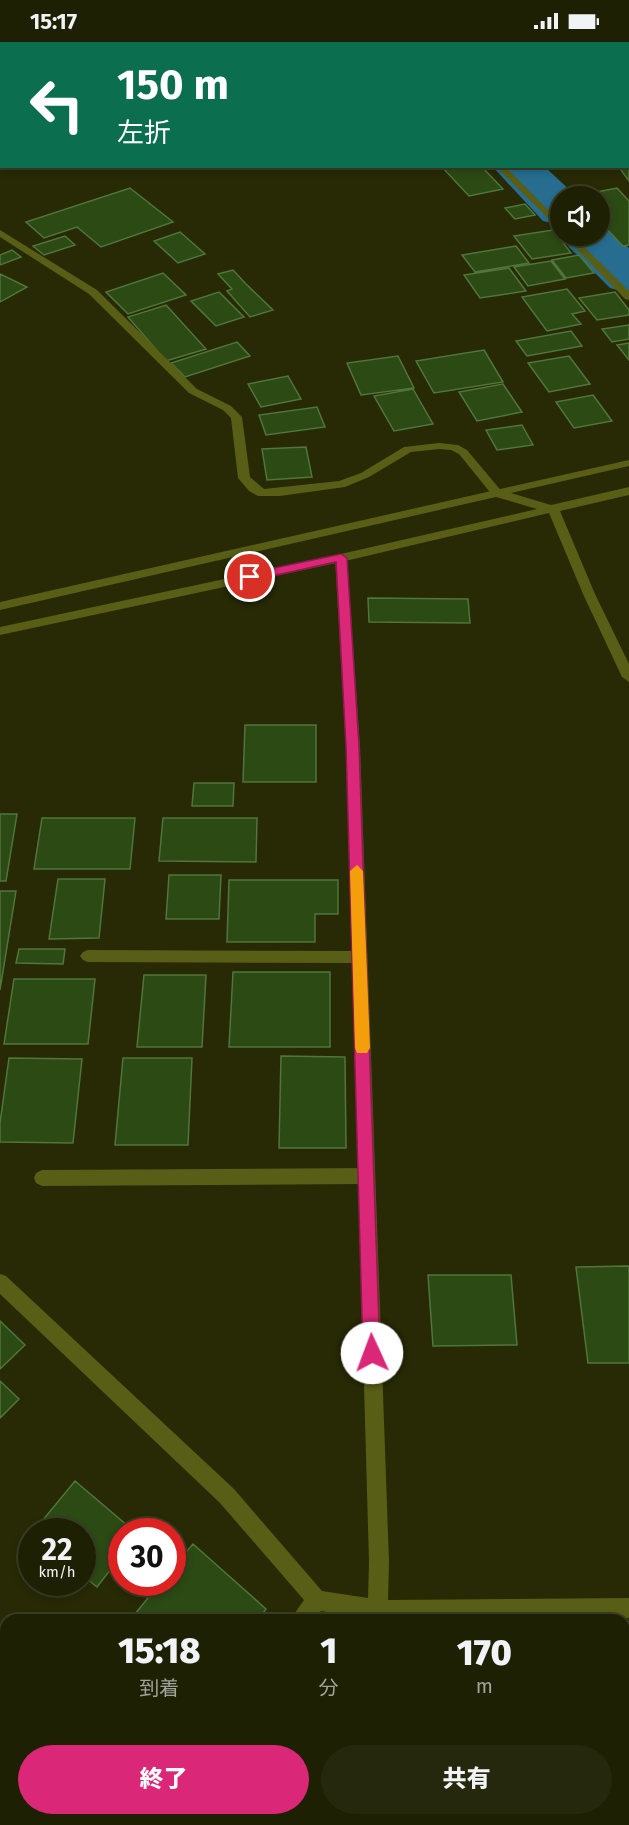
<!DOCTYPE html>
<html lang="ja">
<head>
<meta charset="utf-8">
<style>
	:root { --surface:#1d2003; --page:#25280d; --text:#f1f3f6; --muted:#a0a39a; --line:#3b3e25; --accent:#db2777 }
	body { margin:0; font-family:"Fira Sans","Noto Sans JP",sans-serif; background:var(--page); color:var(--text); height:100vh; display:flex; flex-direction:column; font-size:22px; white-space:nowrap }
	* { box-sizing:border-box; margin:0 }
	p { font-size:20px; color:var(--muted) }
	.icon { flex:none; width:33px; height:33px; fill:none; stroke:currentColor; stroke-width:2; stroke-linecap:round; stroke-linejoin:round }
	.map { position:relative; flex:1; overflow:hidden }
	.drawer { position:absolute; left:0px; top:1572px; width:630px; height:212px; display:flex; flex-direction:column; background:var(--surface); border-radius:18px 18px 0 0; box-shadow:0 3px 9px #0003,0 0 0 2px var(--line) }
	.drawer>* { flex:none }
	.hud { position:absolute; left:0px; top:0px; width:630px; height:126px; box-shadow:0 3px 9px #0003,0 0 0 2px var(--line); background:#0b6e4f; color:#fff; overflow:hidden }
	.controls { position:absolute; left:550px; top:144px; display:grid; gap:12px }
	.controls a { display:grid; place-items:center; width:60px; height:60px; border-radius:50%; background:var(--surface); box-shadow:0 3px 9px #0003,0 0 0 2px var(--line); font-size:30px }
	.speed { position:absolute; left:18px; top:1476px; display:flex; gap:12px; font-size:30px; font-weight:700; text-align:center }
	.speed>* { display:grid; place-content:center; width:78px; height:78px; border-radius:50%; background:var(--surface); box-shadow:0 3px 9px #0003,0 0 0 2px var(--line); line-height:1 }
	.speed small { font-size:15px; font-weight:400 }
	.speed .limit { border:9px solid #d22; background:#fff; color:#111 }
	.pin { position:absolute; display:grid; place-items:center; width:51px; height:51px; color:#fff; margin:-26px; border:3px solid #fff; border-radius:50%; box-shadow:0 2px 6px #0007 }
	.me { position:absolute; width:66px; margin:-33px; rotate:358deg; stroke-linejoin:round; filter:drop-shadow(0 0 4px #0008) }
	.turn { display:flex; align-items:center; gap:21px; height:126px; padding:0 18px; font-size:27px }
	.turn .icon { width:78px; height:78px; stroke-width:2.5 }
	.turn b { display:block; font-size:42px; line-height:51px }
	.eta { display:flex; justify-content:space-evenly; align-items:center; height:102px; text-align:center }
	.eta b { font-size:36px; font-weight:800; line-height:42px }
	.button { display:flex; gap:12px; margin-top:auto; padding:12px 18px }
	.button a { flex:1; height:69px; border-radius:36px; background:var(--accent); color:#fff; font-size:24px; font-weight:800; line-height:69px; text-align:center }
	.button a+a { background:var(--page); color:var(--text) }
	.status { display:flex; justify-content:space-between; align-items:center; height:42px; padding:0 30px; background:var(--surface); direction:ltr }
	.status svg { height:16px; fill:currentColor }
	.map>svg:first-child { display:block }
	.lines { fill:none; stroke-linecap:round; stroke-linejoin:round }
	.river { fill:#266d90; fill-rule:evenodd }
	.building { fill:#2b4a14; stroke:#51753a; stroke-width:1.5 }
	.service { fill:#585e15; fill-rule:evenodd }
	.minor { fill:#585e15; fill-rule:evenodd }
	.tertiary { fill:#585e15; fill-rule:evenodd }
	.route { fill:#db2777; stroke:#8e194d; stroke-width:1.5 }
	.slow { fill:#f59e0b }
</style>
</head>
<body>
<div class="status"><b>15:17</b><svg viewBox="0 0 49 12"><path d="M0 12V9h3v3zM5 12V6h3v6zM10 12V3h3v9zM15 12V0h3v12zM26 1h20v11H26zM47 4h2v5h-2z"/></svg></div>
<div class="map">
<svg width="629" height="1783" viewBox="0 0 629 1783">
	<rect width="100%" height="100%" fill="#272a04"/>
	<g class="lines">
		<path class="river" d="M359,0H402L403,2H360Z
			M492,124H544L576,154H561V183L543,179Z
			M600,182L605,183L629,206V251L610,246L569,205L562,194H600Z"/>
	</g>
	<path class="building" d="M270,0H326L327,2H270Z
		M629,123V139L618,124Z
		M441,124H481L503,147L469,154Z
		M130,146L173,180L101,205L77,185L44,196L26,180Z
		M617,146L629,159V203L623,204L600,180V154H576Z
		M525,162L535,173L515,177L505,166Z
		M553,188L571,211L532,217L514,194Z
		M180,190L205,212L178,221L154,199Z
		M65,194L75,203L44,213L33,204Z
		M516,204L529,221L475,230L462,213Z
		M12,208L21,215L0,223V213Z
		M579,213L594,231L566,236L552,218Z
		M551,219L565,237L528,244L514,225Z
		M509,226L526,249L480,256L464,233Z
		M233,228L246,242L273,268L250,275L227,249L232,247L218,232Z
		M163,231L186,253L128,272L106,250Z
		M0,232L27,245L0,260Z
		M567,247L585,269L572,272L581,282L547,289L522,255Z
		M219,250L244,275L216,284L191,259Z
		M615,250L629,268V273L597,278L579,256Z
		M166,263L206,307L166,319L128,275Z
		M629,283V297L612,300L602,287Z
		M571,289L582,304L527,314L516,299Z
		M237,300L250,314L185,335L171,321Z
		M629,301V318L617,303Z
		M484,308L503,340L434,351L416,319Z
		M398,314L414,346L361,353L347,321Z
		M569,314L590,342L549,350L528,321Z
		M288,334L301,357L261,365L248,342Z
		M503,342L522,370L477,379L459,350Z
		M413,347L433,382L394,389L374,354Z
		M593,353L612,379L574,386L556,360Z
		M317,365L325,385L266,393L259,373Z
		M522,383L533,403L497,408L486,388Z
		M306,405L312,435L267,438L262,407Z
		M368,556L468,557L470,581L369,580Z
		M245,683H316V740H243Z
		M194,741H234L233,764H192Z
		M0,772H17L6,839H0Z
		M42,776H135L130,827H34Z
		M163,776H257L256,820L159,819Z
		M169,833H221L219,877H166Z
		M58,837H105L99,896L49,897Z
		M229,838H338V872H315V900H227Z
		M0,849H16L0,948Z
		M19,907H65L63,922L16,921Z
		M233,930H330V1005H229Z
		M144,933H206L202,1005H137Z
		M14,937H95L88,1002H4Z
		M281,1014L345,1015L346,1106H279Z
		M9,1016L82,1017L73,1101L0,1100V1081Z
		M123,1016H192L188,1103H115Z
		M629,1224V1321H588L576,1225Z
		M428,1233H511L517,1303L433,1304Z
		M0,1279L25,1303L0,1327Z
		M0,1339L19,1357L0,1376Z
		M75,1439L135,1490H122V1513L97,1545L82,1533V1490H33Z
		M193,1502L266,1567L258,1578H130L161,1540H172V1526Z
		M6,1627V1684L0,1678V1634Z
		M629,1691V1783H576L573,1778H624V1694Z
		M250,1778H303L305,1783H252Z"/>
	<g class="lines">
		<path class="service" d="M366,1126L372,1129L374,1134L372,1139L366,1142L42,1144L36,1141L34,1136L36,1131L42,1128Z"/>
		<path class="minor" d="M363,0H372L373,2H364Z
			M581,0H589L590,2H582Z
			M628,24H629V28H628Z
			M628,69H629V75L628,74Z
			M0,78H2V84H0Z
			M495,124H505L561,181V189Z
			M0,188L97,248L197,347L231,364L242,375L250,435L264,447L339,439L361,431L404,405L439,401L458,403L467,408L503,451L501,454H493L459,412L451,408L439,407L411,410L369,435L345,445L280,454H258L249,449L238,436L231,376L223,368L189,351L89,252L0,195Z
			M564,194H573L629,249V258L625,257Z
			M341,512L347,516L360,704L389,1520L388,1558L629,1556V1576L377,1578L321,1569L313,1578H290L304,1558L220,1461L0,1252V1232L6,1234L234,1447L322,1549L368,1556L369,1520L352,921L88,920L83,918L80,914L83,910L88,908L352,909L346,704L335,516Z
			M99,1778H130L128,1783H97Z
			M174,1778H198L200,1783H176Z"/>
		<path class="tertiary" d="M629,418V424L511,451L551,463L629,445V453L560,469L595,552L629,622V640L622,635L583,552L549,471L341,520L0,593V585L341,512L537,467L496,455L0,568V560Z"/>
	</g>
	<path class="route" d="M341,512L347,516L359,704L380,1311L377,1316L372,1319L366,1316L363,1311L346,704L336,520L250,539L244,535L250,531Z"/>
	<path class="slow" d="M357,823L363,829L370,1006L367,1011H357L355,1006L350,829Z"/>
</svg>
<div class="controls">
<a><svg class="icon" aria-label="sound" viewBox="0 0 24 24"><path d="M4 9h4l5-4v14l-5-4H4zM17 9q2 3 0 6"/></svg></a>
</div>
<div class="speed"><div>22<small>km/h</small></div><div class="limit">30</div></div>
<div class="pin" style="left:250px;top:535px;background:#d93025"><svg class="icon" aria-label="arrive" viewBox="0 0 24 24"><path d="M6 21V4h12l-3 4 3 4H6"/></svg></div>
<svg class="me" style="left:372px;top:1311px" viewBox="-20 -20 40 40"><circle r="19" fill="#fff"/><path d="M0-13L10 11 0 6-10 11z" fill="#db2777"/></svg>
<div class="hud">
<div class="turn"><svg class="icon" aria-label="left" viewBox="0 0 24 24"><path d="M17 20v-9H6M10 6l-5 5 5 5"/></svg><div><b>150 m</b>左折</div></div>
</div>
<section class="drawer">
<div class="eta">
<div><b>15:18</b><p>到着</p></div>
<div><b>1</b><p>分</p></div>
<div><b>170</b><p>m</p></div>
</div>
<div class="button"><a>終了</a><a>共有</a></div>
</section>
</div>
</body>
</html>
